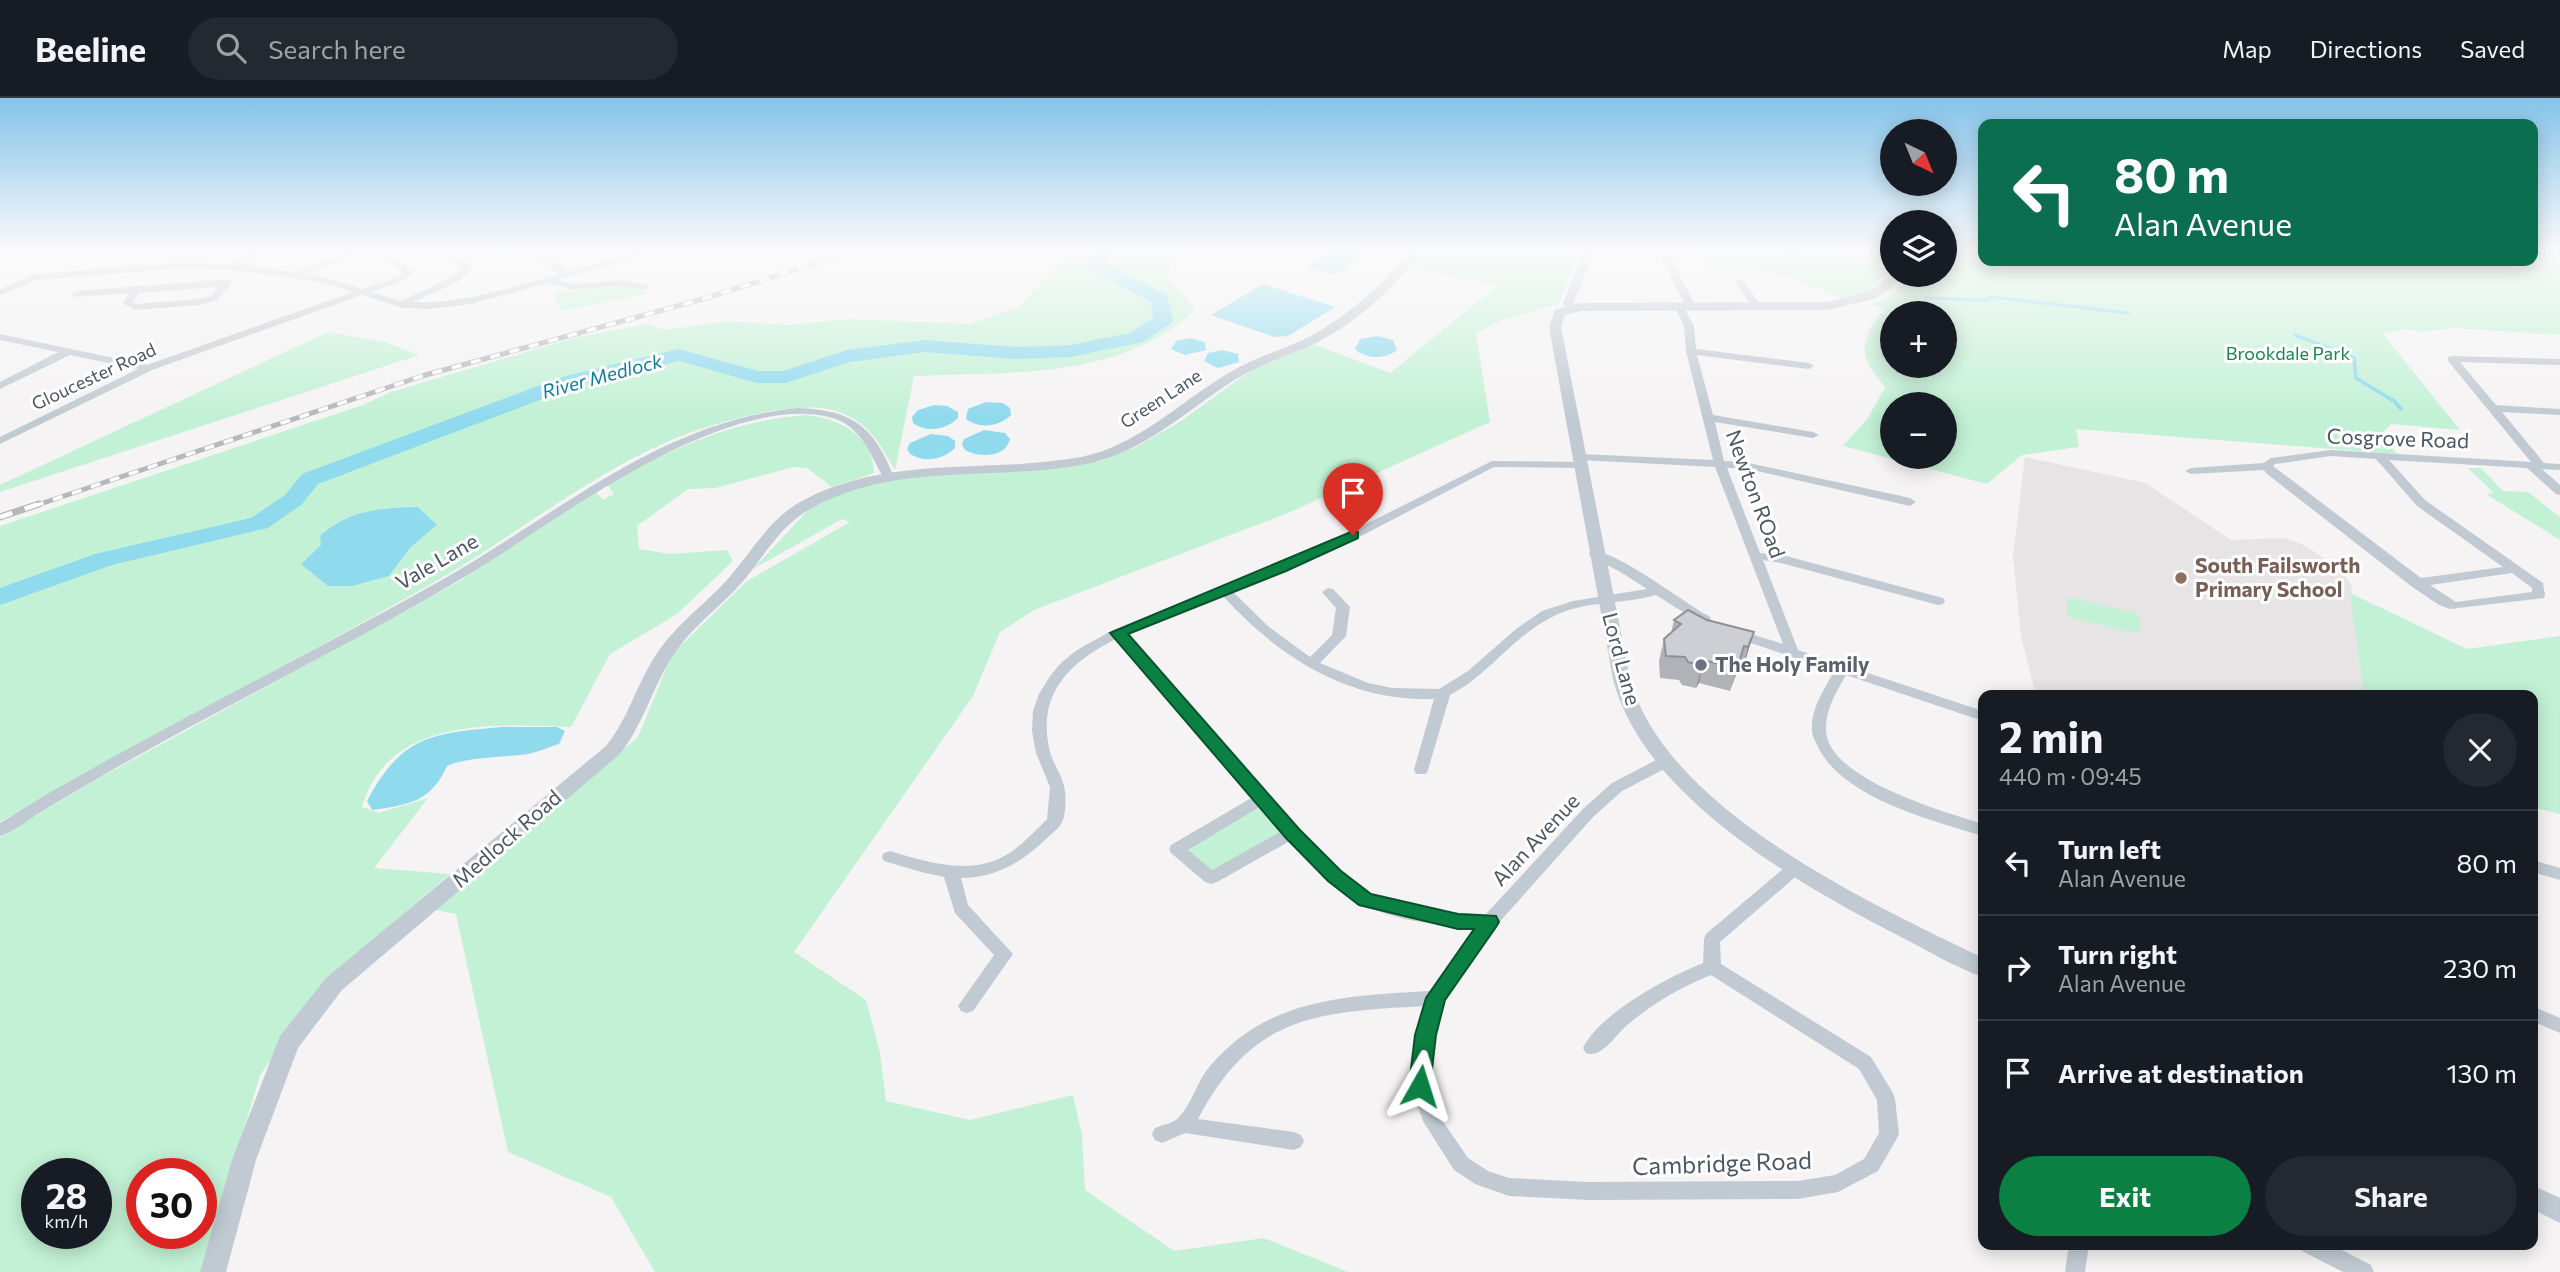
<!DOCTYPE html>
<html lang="en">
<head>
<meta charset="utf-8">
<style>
	:root { --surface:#171b24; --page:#242831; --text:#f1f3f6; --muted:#9ea1a6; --line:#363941; --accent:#0b8043 }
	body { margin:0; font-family:Commissioner,sans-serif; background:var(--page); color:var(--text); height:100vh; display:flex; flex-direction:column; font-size:26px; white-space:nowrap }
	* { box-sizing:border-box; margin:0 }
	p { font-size:23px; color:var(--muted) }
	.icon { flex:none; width:38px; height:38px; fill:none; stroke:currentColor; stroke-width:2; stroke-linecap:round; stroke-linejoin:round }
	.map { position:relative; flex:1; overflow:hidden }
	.drawer { position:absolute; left:1978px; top:592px; width:560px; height:560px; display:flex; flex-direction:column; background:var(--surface); border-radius:14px; box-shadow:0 4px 18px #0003 }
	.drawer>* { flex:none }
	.guide { position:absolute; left:1978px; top:21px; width:560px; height:147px; border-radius:14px; box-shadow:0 4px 18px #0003; background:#0b6e4f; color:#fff; overflow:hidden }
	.needle { width:46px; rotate:137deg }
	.controls { position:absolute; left:1880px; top:21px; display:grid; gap:14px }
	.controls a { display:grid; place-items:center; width:77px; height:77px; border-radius:50%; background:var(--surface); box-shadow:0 4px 18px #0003; font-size:35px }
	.speed { position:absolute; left:21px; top:1060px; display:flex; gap:14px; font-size:35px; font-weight:700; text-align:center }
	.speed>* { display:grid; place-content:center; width:91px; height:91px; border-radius:50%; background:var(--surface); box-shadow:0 4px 18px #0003; line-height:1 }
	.speed small { font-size:18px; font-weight:400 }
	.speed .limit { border:10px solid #d22; background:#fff; color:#111 }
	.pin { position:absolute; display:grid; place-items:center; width:60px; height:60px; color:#fff; margin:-72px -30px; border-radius:50% 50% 50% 0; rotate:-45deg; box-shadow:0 0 7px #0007 }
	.pin .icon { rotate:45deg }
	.me { position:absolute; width:77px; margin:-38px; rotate:6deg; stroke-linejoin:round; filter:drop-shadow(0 0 5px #0008) }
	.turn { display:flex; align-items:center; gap:24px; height:147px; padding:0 21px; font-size:32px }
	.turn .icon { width:91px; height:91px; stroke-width:2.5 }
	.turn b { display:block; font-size:49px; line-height:60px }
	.round { display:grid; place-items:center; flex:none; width:74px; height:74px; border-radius:37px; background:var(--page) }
	.headline { display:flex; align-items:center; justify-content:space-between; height:119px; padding:0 21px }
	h1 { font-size:42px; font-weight:700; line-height:52px }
	.primary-button { display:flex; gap:14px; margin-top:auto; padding:14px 21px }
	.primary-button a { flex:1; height:80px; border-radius:42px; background:var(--accent); color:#fff; font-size:28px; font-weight:700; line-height:80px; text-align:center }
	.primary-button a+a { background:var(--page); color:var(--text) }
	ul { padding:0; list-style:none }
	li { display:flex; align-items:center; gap:21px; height:105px; padding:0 21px; border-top:2px solid var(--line) }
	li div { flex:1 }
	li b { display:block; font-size:26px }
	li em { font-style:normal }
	header { display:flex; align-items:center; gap:42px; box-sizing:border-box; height:98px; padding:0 35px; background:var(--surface); border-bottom:2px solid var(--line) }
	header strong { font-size:33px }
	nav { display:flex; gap:38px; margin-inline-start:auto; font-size:24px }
	.search { width:490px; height:63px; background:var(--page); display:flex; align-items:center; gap:18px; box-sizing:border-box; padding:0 24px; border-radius:38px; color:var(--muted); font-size:26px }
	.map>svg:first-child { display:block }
	.education { fill:#e6e4e5 }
	.green { fill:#c3f1d5; fill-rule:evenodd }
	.water { fill:#90daee }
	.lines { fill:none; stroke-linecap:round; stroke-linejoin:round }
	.stream { stroke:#90daee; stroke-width:3.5 }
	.river { fill:#90daee; fill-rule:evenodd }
	.minor { fill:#c1cad2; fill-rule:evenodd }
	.tertiary { fill:#c1cad2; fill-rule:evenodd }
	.rail-far1-casing { stroke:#b5b8bd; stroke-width:5 }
	.rail-casing { stroke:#b5b8bd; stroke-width:7 }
	.rail-far1 { stroke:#fff; stroke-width:3.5; stroke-dasharray:10; stroke-linecap:butt }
	.rail { stroke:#fff; stroke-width:4.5; stroke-dasharray:13; stroke-linecap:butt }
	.wall { fill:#b0b2b7 }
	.shaded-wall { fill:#909195 }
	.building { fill:#cdcfd5; stroke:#909195; stroke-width:2 }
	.route { fill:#0b8043; stroke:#07532c; stroke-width:2 }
	.education-dot { fill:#8d6e63; stroke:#fff; stroke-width:2.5 }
	.worship-dot { fill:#6b7280; stroke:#fff; stroke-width:2.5 }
	.labels { text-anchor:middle; stroke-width:6; stroke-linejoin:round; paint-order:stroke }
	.far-park-label { font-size:18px; fill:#17864f; stroke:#fff }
	.far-street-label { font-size:18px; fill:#4a5661; stroke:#fff }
	.far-water-label { font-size:19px; font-style:italic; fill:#0c7c9b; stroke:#fff }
	.street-label { font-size:21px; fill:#4a5661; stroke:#fff }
	.education-label { font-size:21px; font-weight:bold; fill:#785e54; stroke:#fff; text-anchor:start }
	.worship-label { font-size:21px; font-weight:bold; fill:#5b616d; stroke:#fff; text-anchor:start }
	.near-street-label { font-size:24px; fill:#4a5661; stroke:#fff }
</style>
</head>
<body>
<header>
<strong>Beeline</strong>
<div class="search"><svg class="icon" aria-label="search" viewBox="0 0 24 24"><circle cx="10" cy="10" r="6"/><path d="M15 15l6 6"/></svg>Search here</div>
<nav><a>Map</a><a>Directions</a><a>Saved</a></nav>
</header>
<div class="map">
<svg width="2560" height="1174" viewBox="0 0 2560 1174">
	<rect width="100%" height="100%" fill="#f5f3f3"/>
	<path class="education" d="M2025,359L2145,385L2231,442L2285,440L2306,448L2342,473L2351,487L2364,597H2036L2021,538L2013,457Z"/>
	<path class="green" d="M1092,154H1192L1173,166L1167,177L1195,212C1122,282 1007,274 914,278L895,372C879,343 864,318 828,311C790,304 726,322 689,335C600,368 524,432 443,479C297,563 147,640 0,724V428L363,307L391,294L577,239L648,226L665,232L727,223L788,227L848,221L969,226L1019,209L1058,166L1088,159ZM437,427L411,449L389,478L301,466L321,447Z
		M1420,154H1578L1560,205L1499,223L1476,236L1490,324L1288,415L1034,512L1000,534L973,598L794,854L866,902L880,955L886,1003L970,1022L1073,997L1082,1037L1085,1092L1174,1153L1264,1140L1348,1174H655L611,1099L508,1054L456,816L435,812L638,639L672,556L747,483L850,424L842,421L753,471L811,409L855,389L897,378L1049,370L1101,363L1138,348L1181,323L1257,268L1310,245L1390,275L1498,187L1408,170Z
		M1698,154H1842L1891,172L1868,194L1845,203C1828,191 1805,188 1786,177L1781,179L1756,171H1711Z
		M1944,154H1983V163H2532V154H2560V237L2453,230L2422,234L2404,231L2383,236L2460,332L2391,326L2381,336L2397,356L2076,331L2079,349L2022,357L1987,386L1843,348L1868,320L1885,289C1857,256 1859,244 1884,211L1870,207L1894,195L1913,177H1944ZM1892,215H1944V268H1892ZM1892,306H1944V359H1892Z
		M626,188L642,191L647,196L561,213L554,195Z
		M328,234L385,244L419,257L0,394V387Z
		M805,317C839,320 873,337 874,375L832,389L807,370L794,369L715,390L688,391L637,428L639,451L670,456L727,452L733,463L677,516L610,556L571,629C495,626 388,618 362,709L379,715L428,700L374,770L450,776L334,875L260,977L202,1174H0V739L92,684L458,484L596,394L603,402L614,396L607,386C675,350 728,324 805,317ZM37,1076H96V1136H37ZM142,1076H201V1136H142Z
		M2468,370H2481L2503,393L2528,394L2560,419V442L2486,396L2494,395Z
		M2350,495L2467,551L2560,538V716L2532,709V597H2364Z
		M2068,499L2140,516V536L2067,519Z
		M1263,704L1287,733L1212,772L1187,755L1194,746Z"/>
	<path class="water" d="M1329,154L1366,156L1334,177L1306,169Z
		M1263,186L1335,209L1288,238L1275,239L1211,217Z
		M1378,238L1393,242L1397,252C1385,262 1366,261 1355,251L1360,241Z
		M1190,240L1205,244L1206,252L1185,257L1171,251L1176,243Z
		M1222,252L1238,256L1239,264L1218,270L1204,263L1208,255Z
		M986,304L1003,305L1010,310L1011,317C999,329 979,331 966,321L968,311Z
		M934,307L947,308L958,314V320C946,332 926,335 913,325L912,319L918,312Z
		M984,332L1005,335L1010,341C1006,360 979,360 965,352L962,347L964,341Z
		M931,336L948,338L955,343V350C943,362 925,365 910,356L907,351L910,345Z
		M418,409L437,427L411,449L389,478L352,488H328L301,466L321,447L320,438C349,412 380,410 418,409Z
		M503,629H557L565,633L559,646C549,649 538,654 528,656C501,660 471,658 447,668C431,704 408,707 372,712L367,703C402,637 432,635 503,629Z"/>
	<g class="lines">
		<path class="stream" d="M1772,154L1798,156L1837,172
			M1926,200L1986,202L1992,199L2128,215
			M2295,237L2354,260L2356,280L2394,303L2401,311"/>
		<path class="river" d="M1094,154H1113L1105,164L1167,197L1173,222L1170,226L1143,244L1070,259L1016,261L924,254L850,264L785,285H757L679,263L579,287L318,386L301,407L268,430L112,467L0,507V490L95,456L251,420L285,397L302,376L565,278L679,251L758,273H783L847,252L924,242L1016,249L1070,247L1130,235L1153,220L1151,204L1087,170L1085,166Z"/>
		<path class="minor" d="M251,154H262L243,167L292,174L352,154H364L304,176L324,179L362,191L399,178L402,174L376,154H387L413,174L405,182L371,194L401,203L442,184L462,170L438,154H448L471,168V172L458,184L413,204C463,206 511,189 559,176L542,161L525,154C545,154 553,161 568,174L640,154H655L558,182L573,186L621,182L648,187L650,189L645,192L621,188L573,192L548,185L471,206L429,211L402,210L362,197L152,272L0,346V339L138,271L70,257L0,291V284L58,254L0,242V236L147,267L353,194L320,184L234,172L172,171L37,182L0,197V191L35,176L172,165L232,166Z
			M1584,154H1594L1573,206L1577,210L1572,213L1563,206Z
			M1661,154L1669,156L1695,207L1693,209L1685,207L1659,156Z
			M228,181L233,184L217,202L200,207L134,212L123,205L129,195L76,199L71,196L76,193ZM218,189L211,198L199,201L136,206L133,204L139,195Z
			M1737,182H1743L1761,208L1759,210H1753L1735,184Z
			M1676,206H1682L1694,228L1696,251L1809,265L1814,268L1809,271L1697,257L1713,317L1813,334L1819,337L1813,340L1715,324L1724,363L1744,364L1910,400L1916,404L1910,408L1744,370H1727L1760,455L1786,458L1943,500L1945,503L1943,506L1938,507L1781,465L1763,462L1798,552L1983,613V623L1846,577C1836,595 1826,610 1826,632C1827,681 1945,714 1983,726V738C1931,722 1841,700 1817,647C1815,642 1812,638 1812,632C1811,609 1824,593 1834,573L1730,538L1728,535L1730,532L1735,531L1783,546L1715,369L1581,362L1575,359L1581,356L1713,362L1686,253L1684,228L1674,208Z
			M2452,258L2560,261V267L2460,264L2496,307L2560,311V317L2502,314L2544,365L2560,366V372L2542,371L2560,387V397L2556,396L2527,370L2389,362L2425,402L2543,485L2545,497L2544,500L2450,511L2439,507L2411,488L2267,376L2264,372L2191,376L2185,373L2191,370L2264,365L2271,360L2331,352L2531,364L2448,263V259ZM2331,358L2376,361L2417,408L2503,469L2421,480L2273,368L2275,366ZM2512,475L2532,490V494L2456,504L2430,487Z
			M798,310C851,312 873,327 893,377L891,379H883C869,354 861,327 829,319C732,296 581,404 503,455C469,477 434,497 398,517C304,570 208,617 114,671C90,685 65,699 41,714C28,722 15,733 0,738V725L49,695C178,621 310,556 440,483C556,418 659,323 798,310Z
			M1492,363L1583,364L1589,367L1583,370L1494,369L1336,451L1232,493L1269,529L1310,559L1332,537L1336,510L1322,494L1328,490L1333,491L1350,509L1346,538L1320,565L1368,585L1392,590L1439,591L1468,573L1516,531L1542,513L1573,503L1647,491L1619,473L1591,459L1589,456L1591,453C1614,450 1684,505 1709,518L1711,521L1709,524H1699L1656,497C1623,507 1585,502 1554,518C1514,537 1489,577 1450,597L1428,672L1426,676H1416L1414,672L1434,601C1348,604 1278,559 1222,497L1127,536L1315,750L1355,787L1370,797L1391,805L1443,814L1486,816L1583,711L1612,685L1662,659H1672L1674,663L1672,667L1622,693L1593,719L1496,828L1444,902L1434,937L1429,988L1440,1019L1468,1060L1488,1073L1509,1080L1588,1084L1798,1083L1835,1077L1864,1061L1879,1035L1877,1002L1859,971L1711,877C1679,890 1650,907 1625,929C1614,939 1601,961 1586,955L1583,950C1600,915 1668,879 1703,865L1704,841L1706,836L1789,766L1795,764L1801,766L1803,770L1801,774L1720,844L1721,866L1871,959L1893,995L1895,1001L1899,1036L1896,1042L1878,1073L1838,1094L1798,1101L1588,1102L1509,1098L1475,1086L1454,1072L1423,1023L1411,988L1416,937L1425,908C1318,914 1253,916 1198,1021L1294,1034L1301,1037L1304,1043L1301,1049L1294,1052L1185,1035L1162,1045L1155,1042L1152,1036L1155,1030C1162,1027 1175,1025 1179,1019C1192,1005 1197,983 1210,968C1269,899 1347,898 1431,893L1476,829C1386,824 1350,813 1290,743L1217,784L1211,786L1205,784L1171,755L1169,751L1171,747L1253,699L1116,541C1068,565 1036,597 1050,654C1054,668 1064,680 1065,694C1066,703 1066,718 1061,726C1058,731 1051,736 1046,741C1022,764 996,780 961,780L968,807L1013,856L973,913L967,915L961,913L958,908L994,857L955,815L944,779L921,774L884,763L882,759L884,755L890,753C929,765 974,779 1011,754C1024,745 1036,732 1047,721L1050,689L1036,655L1032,633L1033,613L1039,596L1050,578L1062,564L1077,552L1113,532L1328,445ZM1261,708L1282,733L1212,772L1188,752Z
			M2532,762L2560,770V782L2532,774Z
			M2532,908L2560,920V935L2532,923Z
			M2069,1146H2089L2085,1174H2065Z
			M2299,1146H2330L2371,1167L2374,1174H2343L2302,1153Z"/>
		<path class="tertiary" d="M1409,154H1421C1396,188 1356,225 1318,244C1291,257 1262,265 1236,281C1185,313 1142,357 1081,367C991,383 894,364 812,410C778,428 762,463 737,490C715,513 689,532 672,559C652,591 643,627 620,656L342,892L298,950L256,1062L226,1174H200L232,1062L280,938L326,880L606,648C628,621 636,588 654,560C673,529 702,509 726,483C751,456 768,421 802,403C889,356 988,376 1081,359C1137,348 1180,304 1227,276C1253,260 1282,252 1309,239C1345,220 1384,186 1409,154Z
			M1891,175L1901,177L1890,191L1874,201L1828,212L1581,213L1565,217L1561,229L1630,581C1666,712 1870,805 1983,860V879C1954,869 1927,852 1901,839C1800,787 1643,699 1613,581L1549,229L1555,212L1580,205L1828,204C1853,198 1874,195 1891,175Z
			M2532,1087L2560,1100V1125L2532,1111Z"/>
		<g class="rail-far1-casing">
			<path id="rail-far1" d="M34,408L422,278L703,201L852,154"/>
		</g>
		<g class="rail-casing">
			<path id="rail" d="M0,419L39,406"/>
		</g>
		<use href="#rail-far1" class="rail-far1"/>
		<use href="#rail" class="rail"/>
	</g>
	<path class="wall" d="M1674,522H1707L1754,534L1747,557L1742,572L1738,571L1730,593L1699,585L1696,590L1682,587L1679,582L1660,580L1659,563L1664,541L1671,535Z"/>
	<path class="shaded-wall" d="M1754,534L1747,557L1742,572L1748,549Z
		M1744,548L1738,571L1730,593L1737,571Z
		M1704,562L1699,585L1696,590L1702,567Z"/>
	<path class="building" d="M1688,512L1707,522L1754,534L1748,549L1744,548L1737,571L1704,562L1702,567L1688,564L1685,559L1666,558L1664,541L1681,526L1674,522Z"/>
	<linearGradient id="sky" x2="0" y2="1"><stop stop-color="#85c3ea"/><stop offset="0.48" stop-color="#fafafa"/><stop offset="1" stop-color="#fafafa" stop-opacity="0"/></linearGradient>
	<rect width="2560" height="318" fill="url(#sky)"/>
	<path class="route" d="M1353,433L1358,434V440L1286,473L1128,536L1299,731L1341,773L1371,796L1458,816L1496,818L1499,824L1496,829L1445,902L1436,937L1430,988L1427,994L1420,997L1412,994L1409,988L1415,937L1426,900L1474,831H1458L1359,807L1328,783L1286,740L1110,535Z"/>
	<circle class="education-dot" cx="2181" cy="480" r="7"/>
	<circle class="worship-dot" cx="1701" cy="567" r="7"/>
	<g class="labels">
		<g class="far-park-label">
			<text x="2288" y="262">Brookdale Park</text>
		</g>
		<g class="far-street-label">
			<text transform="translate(94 279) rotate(-25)" y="6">Gloucester Road</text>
			<text transform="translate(1161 301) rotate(-33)" y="6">Green Lane</text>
		</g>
		<g class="far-water-label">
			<text transform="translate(602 278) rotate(-15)" y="7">River Medlock</text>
		</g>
		<g class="street-label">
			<text transform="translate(2398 341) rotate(2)" y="7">Cosgrove Road</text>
			<text transform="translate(1755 396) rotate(70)" y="7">Newton ROad</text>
			<text transform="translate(437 464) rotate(-30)" y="7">Vale Lane</text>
			<text transform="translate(1621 561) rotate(75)" y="7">Lord Lane</text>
			<text transform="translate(507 741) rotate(-41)" y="7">Medlock Road</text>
			<text transform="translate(1536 742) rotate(-47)" y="7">Alan Avenue</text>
		</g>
		<g class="education-label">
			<text x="2195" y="475">South Failsworth<tspan x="2195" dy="24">Primary School</tspan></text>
		</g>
		<g class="worship-label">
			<text x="1715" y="574">The Holy Family</text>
		</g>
		<g class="near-street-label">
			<text transform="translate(1722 1066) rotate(-2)" y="8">Cambridge Road</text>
		</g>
	</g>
</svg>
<div class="controls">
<a><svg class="needle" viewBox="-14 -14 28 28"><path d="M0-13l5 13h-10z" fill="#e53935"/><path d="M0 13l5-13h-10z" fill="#9ea1a6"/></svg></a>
<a><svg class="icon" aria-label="layers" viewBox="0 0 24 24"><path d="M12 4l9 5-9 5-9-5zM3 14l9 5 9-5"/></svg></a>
<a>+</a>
<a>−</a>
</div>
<div class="speed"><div>28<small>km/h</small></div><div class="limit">30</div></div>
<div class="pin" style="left:1353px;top:437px;background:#d93025"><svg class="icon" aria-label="arrive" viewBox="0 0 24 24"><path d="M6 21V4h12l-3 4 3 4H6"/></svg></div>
<svg class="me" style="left:1420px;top:988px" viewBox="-20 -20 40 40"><path d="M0-17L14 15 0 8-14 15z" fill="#0b8043" stroke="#fff" stroke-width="4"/></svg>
<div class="guide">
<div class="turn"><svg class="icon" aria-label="left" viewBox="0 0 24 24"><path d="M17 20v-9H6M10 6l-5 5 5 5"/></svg><div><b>80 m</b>Alan Avenue</div></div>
</div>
<section class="drawer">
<div class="headline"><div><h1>2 min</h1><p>440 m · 09:45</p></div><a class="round"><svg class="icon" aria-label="close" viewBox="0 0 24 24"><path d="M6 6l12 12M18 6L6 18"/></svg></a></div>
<ul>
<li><svg class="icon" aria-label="left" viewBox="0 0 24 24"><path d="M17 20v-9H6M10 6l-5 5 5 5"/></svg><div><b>Turn left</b><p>Alan Avenue</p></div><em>80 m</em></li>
<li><svg class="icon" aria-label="right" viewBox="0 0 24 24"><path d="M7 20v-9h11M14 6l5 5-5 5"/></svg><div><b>Turn right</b><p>Alan Avenue</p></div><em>230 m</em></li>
<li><svg class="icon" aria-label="arrive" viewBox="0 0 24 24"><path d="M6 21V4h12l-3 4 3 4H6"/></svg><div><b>Arrive at destination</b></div><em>130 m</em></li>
</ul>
<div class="primary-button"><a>Exit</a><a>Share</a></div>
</section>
</div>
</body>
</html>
